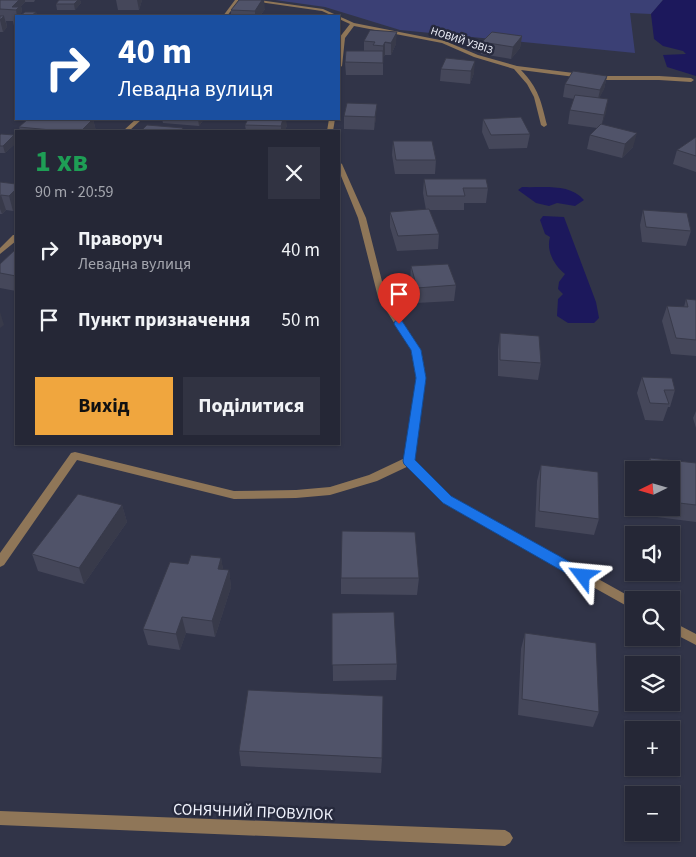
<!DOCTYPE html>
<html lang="uk">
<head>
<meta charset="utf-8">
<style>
	:root { --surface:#252736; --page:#313342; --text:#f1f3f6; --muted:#a3a5ad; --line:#424451; --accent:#f0a63e }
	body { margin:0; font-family:"Source Sans 3",sans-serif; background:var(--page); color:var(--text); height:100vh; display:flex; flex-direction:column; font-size:19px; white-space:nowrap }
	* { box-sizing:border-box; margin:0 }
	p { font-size:16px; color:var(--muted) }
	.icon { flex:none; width:28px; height:28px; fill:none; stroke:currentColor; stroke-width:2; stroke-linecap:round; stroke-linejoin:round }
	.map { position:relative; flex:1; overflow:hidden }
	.panel { position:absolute; left:15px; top:130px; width:325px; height:315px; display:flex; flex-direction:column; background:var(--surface); border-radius:0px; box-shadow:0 1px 4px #0004,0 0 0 1px var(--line) }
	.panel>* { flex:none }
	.guide { position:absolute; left:15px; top:15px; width:325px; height:105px; border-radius:0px; box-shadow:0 1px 4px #0004,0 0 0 1px var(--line); background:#1a4fa0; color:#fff; overflow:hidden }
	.needle { width:32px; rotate:265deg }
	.controls { position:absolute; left:625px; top:461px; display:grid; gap:10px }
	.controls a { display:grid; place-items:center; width:55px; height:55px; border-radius:0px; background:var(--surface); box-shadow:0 1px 4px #0004,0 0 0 1px var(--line); font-size:25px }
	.pin { position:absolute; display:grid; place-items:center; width:42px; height:42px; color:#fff; margin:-51px -21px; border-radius:50% 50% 50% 0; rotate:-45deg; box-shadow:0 0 5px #0007 }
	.pin .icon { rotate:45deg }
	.me { position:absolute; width:55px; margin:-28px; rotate:299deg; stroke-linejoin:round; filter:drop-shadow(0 0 4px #0008) }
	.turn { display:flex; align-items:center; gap:18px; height:105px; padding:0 20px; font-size:22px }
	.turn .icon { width:65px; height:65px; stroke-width:2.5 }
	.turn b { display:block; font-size:35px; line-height:42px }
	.round { display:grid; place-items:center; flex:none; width:52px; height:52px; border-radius:0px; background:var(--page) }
	.head { display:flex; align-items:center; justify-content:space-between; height:85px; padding:0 20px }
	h1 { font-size:30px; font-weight:700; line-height:38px; color:#1e9e55 }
	.button { display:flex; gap:10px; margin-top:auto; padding:10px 20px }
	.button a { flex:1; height:58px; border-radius:0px; background:var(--accent); color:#111; font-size:20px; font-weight:700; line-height:58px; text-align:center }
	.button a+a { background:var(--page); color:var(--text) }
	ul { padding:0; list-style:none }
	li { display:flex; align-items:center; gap:15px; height:70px; padding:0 20px }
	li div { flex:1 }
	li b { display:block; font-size:19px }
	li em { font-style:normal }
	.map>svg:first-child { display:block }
	.green { fill:#3b4075 }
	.water { fill:#1c185c }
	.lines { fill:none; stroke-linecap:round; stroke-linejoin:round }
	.lane { fill:#8f7658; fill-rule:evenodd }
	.street { fill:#8f7658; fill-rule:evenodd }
	.wall { fill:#45475a }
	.shaded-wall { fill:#383a4a }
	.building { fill:#505369; stroke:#383a4a }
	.route { fill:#1a73e8; stroke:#114b97 }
	.labels { text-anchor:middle; stroke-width:5; stroke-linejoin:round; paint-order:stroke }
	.far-street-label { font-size:11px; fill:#f1f3fd; stroke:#272a3d }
	.near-street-label { font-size:16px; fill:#f1f3fd; stroke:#272a3d }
</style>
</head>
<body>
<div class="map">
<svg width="696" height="857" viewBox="0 0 696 857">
	<rect width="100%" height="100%" fill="#313448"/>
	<path class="green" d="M275,0H663L651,14L630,13L635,53L400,30L325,7Z"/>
	<path class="water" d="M663,0H696V76L667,67L663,55L686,54L683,51L663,46L654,39L651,14Z
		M522,187C544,188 569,183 584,200L575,206L557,203L549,206L536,203L518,190Z
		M543,216L564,217L596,302L599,318L594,323H568L557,316L558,299L563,294L558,289L559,282L565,274C554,265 546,251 550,237L545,234L540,220Z"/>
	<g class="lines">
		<path class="lane" d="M75,452L234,491L296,490L330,487L369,475L405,458L409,457L414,461L413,464L377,481L330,495L296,498L234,499L77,460L4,565L0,567V553L71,453Z"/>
		<path class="street" d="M235,0H239L227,16H223Z
			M246,0H259L323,9L354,23L445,41L478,55L517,66L598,76H659L691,78L694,80L691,82L659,80H598L521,70C539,89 541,101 547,125L544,127L541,125L534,97L527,84L514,69L474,57L442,43L354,26L345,38L342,66L339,68V38L350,24L339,19V16H333L322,11Z
			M136,119H142L129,131H123Z
			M329,119H335L333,131H327Z
			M339,162L342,164L366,218L386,297L421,350L426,378L414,460L451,497L636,600H634V610L443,503L405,464L404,461L416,378L411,350L378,297L358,218L339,171Z
			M13,235H16V241L0,254V248Z
			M671,621L696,634V645L671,632Z
			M0,811L505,830L510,833L513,838L510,843L505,846L0,825Z"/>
	</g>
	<path class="wall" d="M0,0H35L34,2H25L21,6L22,11L21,13V15L25,12H36L37,16H16V26H14L13,21H6L7,27L3,32H0Z
		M59,0H80L81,3L75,10H57L56,4Z
		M116,0H142L139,10H118Z
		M265,9L260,16H231V10Z
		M522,36L520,48L511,59L481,54L482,42Z
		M364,41L396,44L391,55H385L383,57V75H346L345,62L364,51Z
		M446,58L474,73L470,84L440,81L441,69Z
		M607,76L604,89L599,98L608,99L602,124L633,147L622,158L587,149L590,135L597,128L568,124L570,110L574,99L563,97L565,84Z
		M344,116L376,117L374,130L344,129Z
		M93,119L96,131H20L19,127Z
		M162,119H204L199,126L163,123Z
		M483,119L530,134L527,148L489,149L482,132Z
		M245,125H287L285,131H246Z
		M0,135H14L16,143L5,153H0Z
		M696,137V172L673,164L677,150Z
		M393,141L436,160L435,174H395L392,155Z
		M424,179L488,188L486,203H464V210H429L439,234L438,249L397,251L390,227V212L426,210L423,193Z
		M0,182L16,184V208L13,211L6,210L2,214H0Z
		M643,210L691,231L686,246L642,242L640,225Z
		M16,249V291L0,288V264Z
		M411,266L456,285L454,301L416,303L410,282Z
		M686,299L696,300V356L671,354L662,321L667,306L684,307Z
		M500,333L541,363L538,380L498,376V349Z
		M642,377L675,390L670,407H668L663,421L645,420L637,393Z
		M696,411V428L693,418Z
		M650,458L696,463V522L649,516L648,508H671V470H646Z
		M541,465L599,519L594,535L535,527L537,481Z
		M122,505L127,522L84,584L38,571L32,554Z
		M221,558L223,570H229L231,587L215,637L186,633L180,650L148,645L143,629L188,564Z
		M341,578H419L417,595L341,594Z
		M332,613L397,664L396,680L333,681Z
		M525,633L599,712L593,727L518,715L521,649Z
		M239,751L382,758L381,773L241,766Z"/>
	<path class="shaded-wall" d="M18,0H25V2L21,6L22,11L21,13V16H17L16,10L12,7Z
		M78,0H80L81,3L75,10L74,4Z
		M137,0H142L139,10Z
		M262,0H264L265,9L260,16H255V11Z
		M36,12L37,16H31Z
		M4,16L7,27L3,32L0,20Z
		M397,32L396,44L391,55V43Z
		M522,36L520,48L511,59L513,47Z
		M385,42V55L383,58V46Z
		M475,61L474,73L470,84L471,71Z
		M607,76L604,89L597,103L600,90Z
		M608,99L606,113L601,128L604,115Z
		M377,104L376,117L374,130L375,117Z
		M93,119L96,131H81Z
		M198,119H204L199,126Z
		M283,119H286L287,125L285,131H281V126Z
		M637,133L633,147L622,158L625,144Z
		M14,135L16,143L5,153L3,146Z
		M16,189V208L13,211L9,196Z
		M1,195L6,210L2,214L0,209V197Z
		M0,312L4,325L0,328Z
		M122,505L127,522L84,584L79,568Z
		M221,558L224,575L218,569Z
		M229,570L231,587L215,637L212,621Z
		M182,617L186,633L180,650L176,634Z"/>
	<path class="building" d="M0,0H19L12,7H19L16,10L0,9Z
		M59,0H78L74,4H56Z
		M239,0H262L255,11L231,10Z
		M25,12H36L31,16H16H20Z
		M0,16H4L0,20Z
		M370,30L397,32L391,43L385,42L383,46L373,45L375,42L364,41Z
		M492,32L522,36L513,47L482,42Z
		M346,51H383V63L345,62Z
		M446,58L475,61L471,71L441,69Z
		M573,71L607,76L600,90L565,84Z
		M575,95L608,99L604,115L570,110Z
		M347,103L377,104L375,117L344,116Z
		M521,117L530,134L491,135L483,119Z
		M28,119H93L81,131H62L19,127Z
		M248,119H283L281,126L245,125Z
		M601,124L637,133L625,144L590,135Z
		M147,125L183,128L180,131H141Z
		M1,134L14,135L3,146H0V135Z
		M696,137V156L677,150Z
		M393,141H432L436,160H396Z
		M424,179H486L488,188H463L465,196H427Z
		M0,182L16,184V189L9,196L1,195L0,197Z
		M429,209L439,234L398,236L390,212Z
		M643,210L687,213L691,231L646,227Z
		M16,249V276L0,273V264Z
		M448,264L456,285L417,288L411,266Z
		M686,299L696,300V340L676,338L667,306L688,307Z
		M500,333L539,336L541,363L500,360Z
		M642,377L672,378L675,390H664L669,404L650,403Z
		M650,458L696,463V505L671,502V470H652Z
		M541,465L598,472L599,519L539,511Z
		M78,494L122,505L79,568L32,554Z
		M342,531L415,532L419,578H341Z
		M191,555L221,558L218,569L229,570L212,621L182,617L176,634L143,629L170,562L188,564Z
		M394,612L397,664L332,665V613Z
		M525,633L596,643L599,712L522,699Z
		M248,690L383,696L382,758L239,751Z"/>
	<path class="route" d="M395,321H402L421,350L426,378L415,460L451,496L588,572L589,576L588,580L583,581L578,580L443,503L404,464L403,461L416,378L411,350L394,324Z"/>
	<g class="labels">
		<g class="far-street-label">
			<text transform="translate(462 40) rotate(18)" y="4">НОВИЙ УЗВІЗ</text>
		</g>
		<g class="near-street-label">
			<text transform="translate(253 811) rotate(2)" y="6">СОНЯЧНИЙ ПРОВУЛОК</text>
		</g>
	</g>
</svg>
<div class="controls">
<a><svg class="needle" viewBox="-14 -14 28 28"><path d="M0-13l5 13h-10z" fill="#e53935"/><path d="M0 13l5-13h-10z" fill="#a3a5ad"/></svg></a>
<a><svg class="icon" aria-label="sound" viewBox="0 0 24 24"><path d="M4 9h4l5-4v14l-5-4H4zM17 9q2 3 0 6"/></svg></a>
<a><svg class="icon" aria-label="search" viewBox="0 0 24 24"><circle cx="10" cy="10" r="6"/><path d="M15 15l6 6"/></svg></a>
<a><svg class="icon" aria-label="layers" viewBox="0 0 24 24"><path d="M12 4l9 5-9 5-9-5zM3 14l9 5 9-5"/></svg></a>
<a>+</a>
<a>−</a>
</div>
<div class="pin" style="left:399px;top:324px;background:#d93025"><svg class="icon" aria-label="arrive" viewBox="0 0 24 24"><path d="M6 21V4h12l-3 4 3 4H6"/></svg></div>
<svg class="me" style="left:583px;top:576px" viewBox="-20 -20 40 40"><path d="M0-17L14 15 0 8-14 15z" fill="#1a73e8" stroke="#fff" stroke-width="4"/></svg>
<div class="guide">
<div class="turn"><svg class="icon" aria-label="right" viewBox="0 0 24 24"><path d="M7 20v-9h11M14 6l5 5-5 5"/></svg><div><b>40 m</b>Левадна вулиця</div></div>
</div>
<section class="panel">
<div class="head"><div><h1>1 хв</h1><p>90 m · 20:59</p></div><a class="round"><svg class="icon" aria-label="close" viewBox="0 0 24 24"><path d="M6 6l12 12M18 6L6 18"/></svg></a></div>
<ul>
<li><svg class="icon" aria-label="right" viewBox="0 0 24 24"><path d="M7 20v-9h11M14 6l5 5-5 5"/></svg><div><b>Праворуч</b><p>Левадна вулиця</p></div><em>40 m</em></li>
<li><svg class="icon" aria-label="arrive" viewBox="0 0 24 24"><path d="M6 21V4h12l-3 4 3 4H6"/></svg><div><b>Пункт призначення</b></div><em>50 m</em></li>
</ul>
<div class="button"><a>Вихід</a><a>Поділитися</a></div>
</section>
</div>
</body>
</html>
